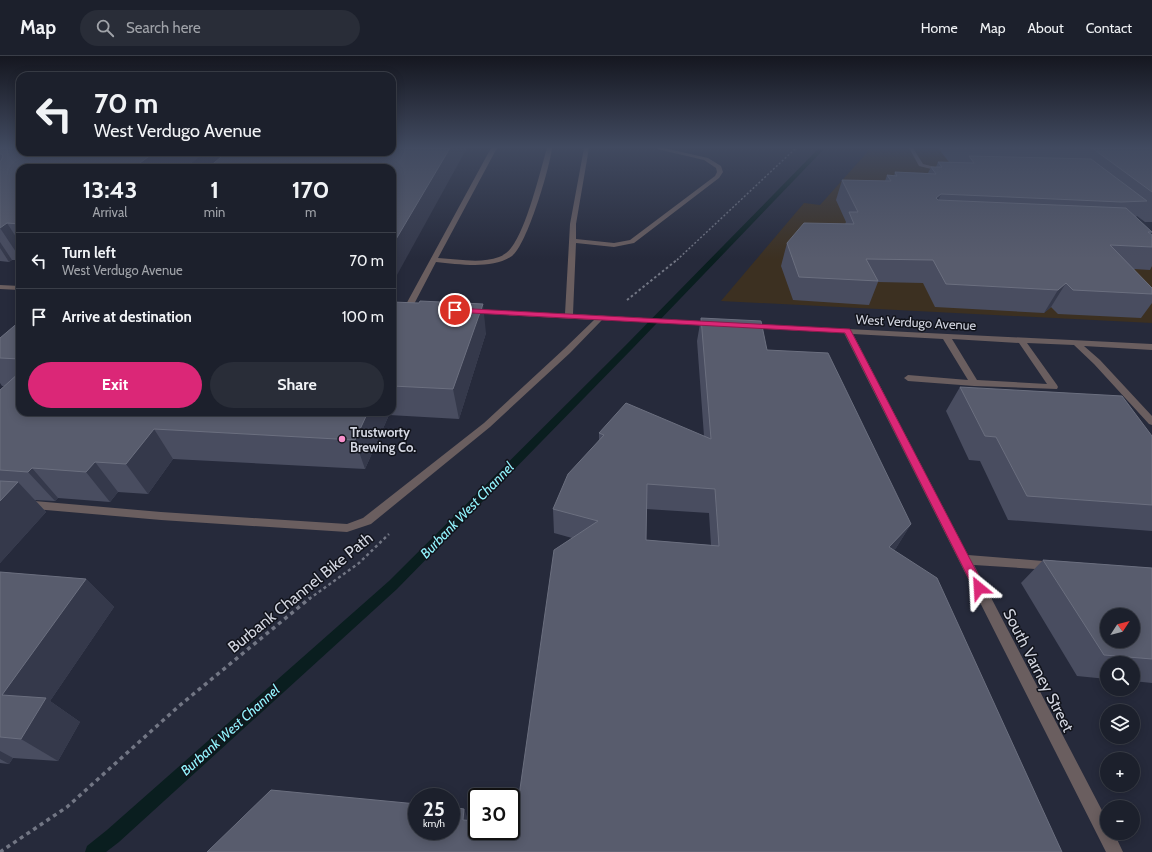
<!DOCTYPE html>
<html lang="en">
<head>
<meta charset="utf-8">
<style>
	:root { --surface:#1c202c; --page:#292d38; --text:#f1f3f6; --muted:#a0a3a9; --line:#3a3e48; --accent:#db2777 }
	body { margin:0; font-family:Cabin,sans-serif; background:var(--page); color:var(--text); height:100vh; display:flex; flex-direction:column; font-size:15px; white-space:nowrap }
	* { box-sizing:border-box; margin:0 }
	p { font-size:13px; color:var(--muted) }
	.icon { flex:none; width:22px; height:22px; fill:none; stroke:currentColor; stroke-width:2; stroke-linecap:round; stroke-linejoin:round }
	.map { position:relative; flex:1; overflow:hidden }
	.side { position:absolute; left:16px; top:108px; width:380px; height:252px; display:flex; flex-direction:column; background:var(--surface); border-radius:12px; box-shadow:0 2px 10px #0003,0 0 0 1px var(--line) }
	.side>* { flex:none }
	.guide { position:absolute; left:16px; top:16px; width:380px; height:84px; border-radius:12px; box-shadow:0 2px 10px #0003,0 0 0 1px var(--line); background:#1c202c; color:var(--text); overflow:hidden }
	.needle { width:26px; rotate:54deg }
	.controls { position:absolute; left:1100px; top:552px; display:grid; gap:8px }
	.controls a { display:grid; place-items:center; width:40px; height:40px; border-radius:50%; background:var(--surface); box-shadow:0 2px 10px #0003,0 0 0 1px var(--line); font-size:20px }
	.speed { position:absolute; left:408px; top:732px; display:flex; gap:8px; font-size:20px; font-weight:700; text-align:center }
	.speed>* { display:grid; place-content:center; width:52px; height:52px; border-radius:50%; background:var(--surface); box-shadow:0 2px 10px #0003,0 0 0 1px var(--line); line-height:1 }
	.speed small { font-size:10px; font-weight:400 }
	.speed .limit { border:2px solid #111; border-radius:6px; background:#fff; color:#111 }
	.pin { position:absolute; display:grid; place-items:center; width:34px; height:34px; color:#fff; margin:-17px; border:2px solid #fff; border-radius:50%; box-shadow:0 1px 4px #0007 }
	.me { position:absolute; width:44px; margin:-22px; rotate:333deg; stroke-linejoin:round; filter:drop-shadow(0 0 3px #0008) }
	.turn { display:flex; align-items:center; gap:14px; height:84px; padding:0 12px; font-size:18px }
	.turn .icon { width:52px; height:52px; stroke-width:2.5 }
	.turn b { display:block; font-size:28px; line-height:34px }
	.eta { display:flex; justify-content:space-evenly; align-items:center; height:68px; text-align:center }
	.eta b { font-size:24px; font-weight:700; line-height:28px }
	.action { display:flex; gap:8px; margin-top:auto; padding:8px 12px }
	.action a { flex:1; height:46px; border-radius:24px; background:var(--accent); color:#fff; font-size:16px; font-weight:700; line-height:46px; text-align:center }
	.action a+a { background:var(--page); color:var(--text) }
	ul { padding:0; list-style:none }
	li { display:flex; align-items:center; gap:12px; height:56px; padding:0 12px; border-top:1px solid var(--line) }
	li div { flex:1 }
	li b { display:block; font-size:15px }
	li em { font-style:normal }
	header { display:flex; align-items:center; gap:24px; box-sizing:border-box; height:56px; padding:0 20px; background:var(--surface); border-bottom:1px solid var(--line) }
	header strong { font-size:19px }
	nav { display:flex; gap:22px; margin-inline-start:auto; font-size:14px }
	.search { width:280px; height:36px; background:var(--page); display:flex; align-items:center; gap:10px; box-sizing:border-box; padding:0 14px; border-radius:22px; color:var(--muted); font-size:15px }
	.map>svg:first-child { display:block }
	.industrial { fill:#3c3021 }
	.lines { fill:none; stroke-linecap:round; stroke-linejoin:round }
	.stream { fill:#0a1e1f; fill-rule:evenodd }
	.path-far3 { stroke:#727684; stroke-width:1.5; stroke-dasharray:2 2; stroke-linecap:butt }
	.path-far2 { stroke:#727684; stroke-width:2; stroke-dasharray:2.5 2.5; stroke-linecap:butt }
	.path-far1 { stroke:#727684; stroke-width:2.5; stroke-dasharray:3 3; stroke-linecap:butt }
	.path { stroke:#727684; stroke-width:3.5; stroke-dasharray:4 4; stroke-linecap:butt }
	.minor { fill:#6a5e5f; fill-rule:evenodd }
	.wall { fill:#494d60; fill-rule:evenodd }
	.shaded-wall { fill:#35394b }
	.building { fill:#585c6d; stroke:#6b6f7f; fill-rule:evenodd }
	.route { fill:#db2777; stroke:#8e194d }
	.poi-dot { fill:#f890cc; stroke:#11131b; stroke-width:1.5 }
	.labels { text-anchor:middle; stroke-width:3; stroke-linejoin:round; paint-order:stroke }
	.street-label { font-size:13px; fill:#d2d5e0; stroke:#11131b }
	.poi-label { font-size:13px; font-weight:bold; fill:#d2d5e0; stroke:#11131b; text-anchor:start }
	.water-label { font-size:14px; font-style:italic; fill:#92f5fe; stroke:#11131b }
	.near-street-label { font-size:16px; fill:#d2d5e0; stroke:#11131b }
</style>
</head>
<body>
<header>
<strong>Map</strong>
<div class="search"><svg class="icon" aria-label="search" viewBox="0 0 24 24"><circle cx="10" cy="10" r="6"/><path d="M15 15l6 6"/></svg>Search here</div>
<nav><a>Home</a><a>Map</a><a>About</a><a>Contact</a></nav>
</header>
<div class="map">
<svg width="1152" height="796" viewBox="0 0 1152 796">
	<rect width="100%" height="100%" fill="#262a3b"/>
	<path class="industrial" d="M871,92H1020L1152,204V267L721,245L804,147L820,149Z"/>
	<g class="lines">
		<path class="stream" d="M819,92H825L632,293L397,533L119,786L106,796H85L87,790L107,774L389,525L626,289Z"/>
		<path class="path-far3" d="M677,204L796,92"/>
		<path class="path-far2" d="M627,244L678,203"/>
		<path class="path-far1" d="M309,543L359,507L389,478"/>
		<path class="path" d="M0,796L67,751L179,650L310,542"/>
		<path class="minor" d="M491,92H497L438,202C458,203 480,208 499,201C504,199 508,196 511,192C527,171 539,119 547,92H552C550,111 527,189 512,200C492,214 459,208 436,206L412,252L411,254H405L404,252Z
			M584,92H589L576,168V183L614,187L630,184L715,120L717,116L716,112L704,104L657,93V92H664L708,102L721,110L723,116L719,122L634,187L614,191L576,187L573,258L714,266H717V270L602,264L570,297L490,371L371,468L347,476L161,464L0,450V442L161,456L347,468L363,462L484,367L564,293L594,264L470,257L466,255L470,253L565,258L570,168Z
			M909,92H913L923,108L947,114L944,116L919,110Z
			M0,229L20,230V234L0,233Z
			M746,268L1152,288V294L1084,290L1100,304L1152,360V369L1149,368L1094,308L1074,289L1027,287L1057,329L1058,331L1057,333L974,330L908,325L904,322L908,319L968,324L943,283L853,278L968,499L1055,506L1057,509L1055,512L1051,514L974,509L1107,764V777H1114L1123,796H1106L844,277L749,272L745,270ZM952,283L1019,287L1047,328L977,324Z"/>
	</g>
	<path class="wall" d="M0,92L205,96L185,112H20V204H12L9,206L0,205Z
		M938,92H1152V166H1145L1137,160L1136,161L1152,176L1151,178L1152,179V210L1150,214L1134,213L1152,238V247L1141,262L1058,258L1051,251L1044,257L935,251L923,227L878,226L869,249L793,244L781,210L787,187L845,168L846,166L836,144L842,124L885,125L887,119L894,120L895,116L928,117L931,111H936L938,106H949Z
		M392,246L486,277L459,363L389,359L365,413L173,403L148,438L118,436L110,446L58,442L55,445L35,444L46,456L0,507V334L5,330H2L0,327V282L20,265V356H392Z
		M701,262L767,294L911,468L896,492L894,494L1062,796H207L469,764L515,768L572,482L554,477L553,453L599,384V377L704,380L697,285ZM646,453L709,457L711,489L646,484Z
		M960,331L1152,380V475L1008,464L980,405L969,404L946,355Z
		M1043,504L1152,512V627L1133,625V607H1107V623L1077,620L1021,527Z
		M0,516L86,523L114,551L50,645L80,666L58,705L13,702L9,708L0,707Z"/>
	<path class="shaded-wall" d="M450,92H467L392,228V190Z
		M155,96H205L185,112H133Z
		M941,138L932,160L936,142Z
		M7,167L20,187V202L0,172Z
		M0,186L12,204L9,206L0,192Z
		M1066,227L1051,251L1044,257L1058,234Z
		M483,248L486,277L459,363L453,333Z
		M368,356H388L389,359L365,413L355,384Z
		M154,373L173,403L148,438L126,408Z
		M95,406L118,436L110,446L86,416Z
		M32,412L58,442L55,445L28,416Z
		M18,426L46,456L0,507V445Z
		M911,468L896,492L875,515L889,491Z
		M86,523L114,551L50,645L80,666L58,705L21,683L2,639Z
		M0,695L13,702L9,708L0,703Z
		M464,753L470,768L463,764Z"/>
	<path class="building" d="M0,92H20V96H155L133,112H20V168L7,167L0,172V105H1L3,100L2,98H0Z
		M392,92H450L392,190V112H208L227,96H392Z
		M1092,92H1152V136Z
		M969,100L1091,103L1147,145L1121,146L941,138L936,142L938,144L1126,152L1152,176H1148L1152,179V191L1110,189L1152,232V238L1073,234L1066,227L1058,234L946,228L933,204L866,203L878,225L799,221L787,187L804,167L854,168L849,156H858L842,124L891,125L887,119L897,120L895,116L936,118L931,111H942L938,106L974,107Z
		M420,245L483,248L453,333L392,330V246L419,247Z
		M701,262L761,265L767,294L828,297L911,468L889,491L937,522L1062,796H207L271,734L417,748V775H451V751L464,753L463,764L477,765V775H511V767L515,768L554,494L598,465L553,453L568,418L604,379L599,377L626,347L711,383ZM647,428L715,433L719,490L646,484Z
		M20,265V303L0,302V282Z
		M20,316V356H368L355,384L154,373L126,408L95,406L86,416L32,412L28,416L0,414V334Z
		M960,331L1122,340L1152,380V449L1027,440L996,381L985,380Z
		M0,425L18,426L0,445Z
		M1043,504L1152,512V603L1104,599ZM1107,559H1133V585H1107Z
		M0,516L86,523L2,639L46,642L21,683L0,681Z"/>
	<linearGradient id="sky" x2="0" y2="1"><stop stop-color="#151720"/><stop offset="0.45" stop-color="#414a60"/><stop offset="1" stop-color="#414a60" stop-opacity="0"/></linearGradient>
	<rect width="1152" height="203" fill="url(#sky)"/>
	<path class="route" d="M455,252L850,273L983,528L985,532L983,535L979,536L975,535L845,277L453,256L452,254Z"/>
	<circle class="poi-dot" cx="342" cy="383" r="4"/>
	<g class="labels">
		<g class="street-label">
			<text transform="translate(916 266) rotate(3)" y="5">West Verdugo Avenue</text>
		</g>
		<g class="poi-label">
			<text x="350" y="381">Trustworty<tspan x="350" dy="15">Brewing Co.</tspan></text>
		</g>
		<g class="water-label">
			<text transform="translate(467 454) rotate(-46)" y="5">Burbank West Channel</text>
			<text transform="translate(230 674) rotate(-42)" y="5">Burbank West Channel</text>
		</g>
		<g class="near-street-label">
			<text transform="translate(300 536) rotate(-39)" y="6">Burbank Channel Bike Path</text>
			<text transform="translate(1039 614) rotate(63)" y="6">South Varney Street</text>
		</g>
	</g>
</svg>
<div class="controls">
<a><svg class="needle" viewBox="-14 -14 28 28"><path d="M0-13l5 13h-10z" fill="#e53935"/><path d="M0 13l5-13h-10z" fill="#a0a3a9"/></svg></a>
<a><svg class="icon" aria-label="search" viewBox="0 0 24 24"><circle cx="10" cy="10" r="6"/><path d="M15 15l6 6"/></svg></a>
<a><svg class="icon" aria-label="layers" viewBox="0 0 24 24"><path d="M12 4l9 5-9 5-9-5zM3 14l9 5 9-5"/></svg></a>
<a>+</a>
<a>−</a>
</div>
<div class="speed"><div>25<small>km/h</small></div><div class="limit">30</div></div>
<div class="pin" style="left:455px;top:254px;background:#d93025"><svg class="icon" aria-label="arrive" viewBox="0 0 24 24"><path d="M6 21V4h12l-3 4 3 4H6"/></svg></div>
<svg class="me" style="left:979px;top:532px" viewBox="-20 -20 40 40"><path d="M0-17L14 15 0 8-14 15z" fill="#db2777" stroke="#fff" stroke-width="4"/></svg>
<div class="guide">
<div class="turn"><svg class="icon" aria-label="left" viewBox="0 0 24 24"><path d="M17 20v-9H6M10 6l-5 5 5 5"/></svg><div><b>70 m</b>West Verdugo Avenue</div></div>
</div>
<section class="side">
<div class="eta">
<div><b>13:43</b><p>Arrival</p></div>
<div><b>1</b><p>min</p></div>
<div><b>170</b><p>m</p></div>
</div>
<ul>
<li><svg class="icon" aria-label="left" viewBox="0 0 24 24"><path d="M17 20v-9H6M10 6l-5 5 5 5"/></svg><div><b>Turn left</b><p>West Verdugo Avenue</p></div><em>70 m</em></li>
<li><svg class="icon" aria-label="arrive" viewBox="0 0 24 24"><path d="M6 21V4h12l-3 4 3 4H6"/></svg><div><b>Arrive at destination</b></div><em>100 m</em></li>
</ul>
<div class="action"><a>Exit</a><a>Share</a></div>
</section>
</div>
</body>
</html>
